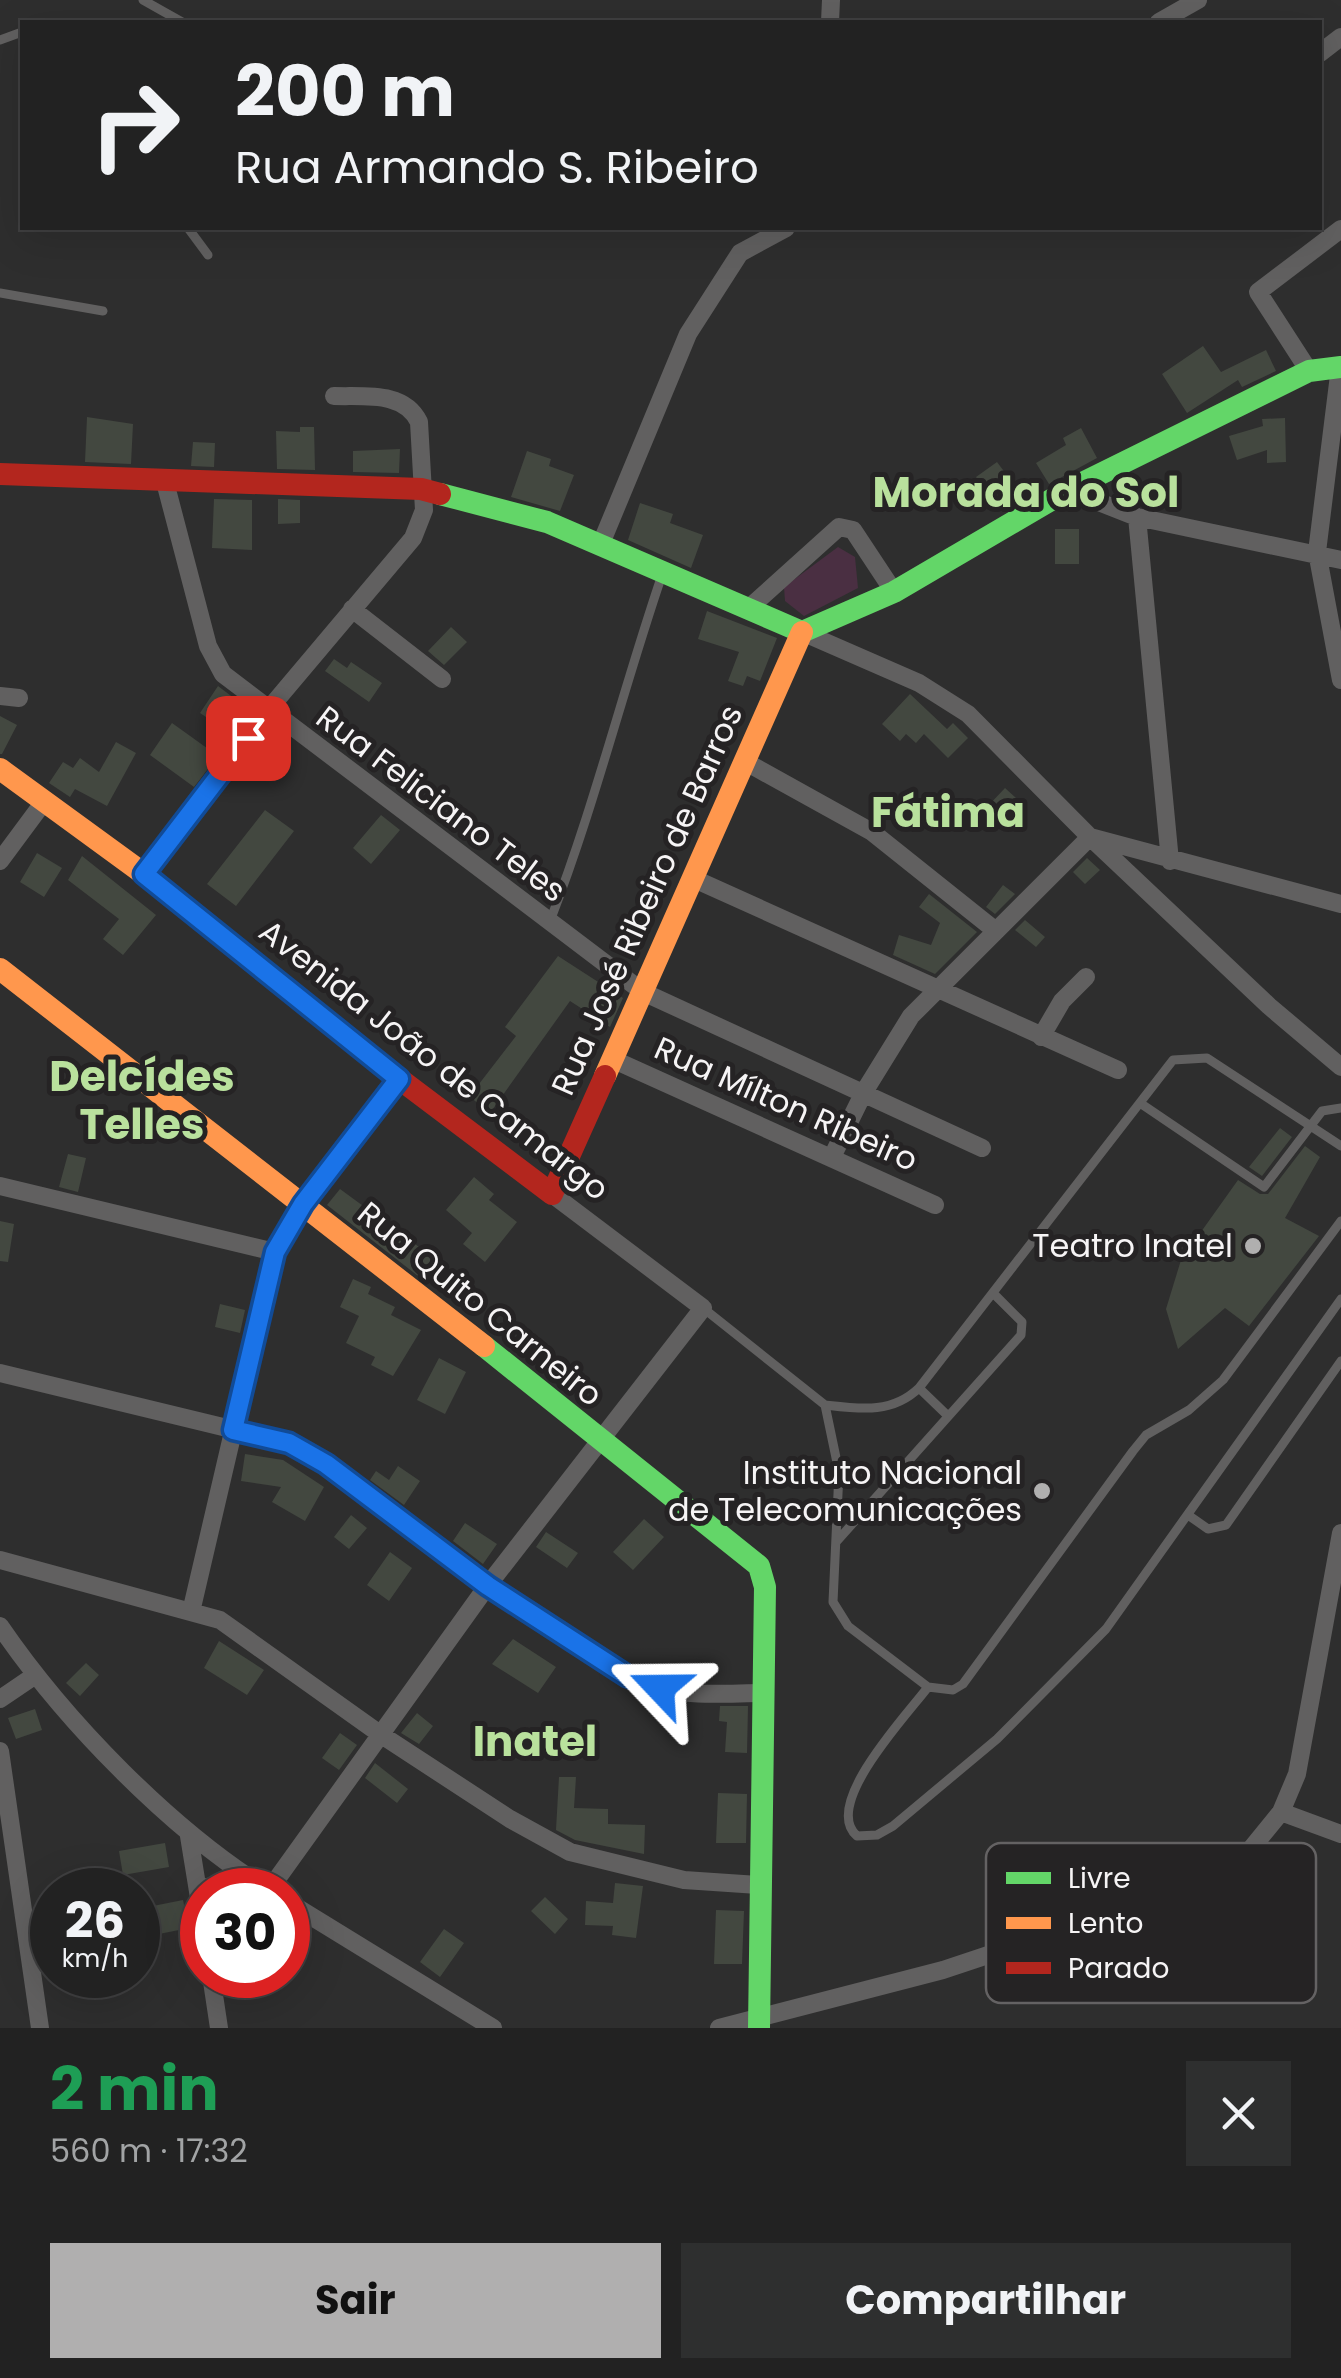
<!DOCTYPE html>
<html lang="pt">
<head>
<meta charset="utf-8">
<style>
	:root { --surface:#222; --page:#2e2f2f; --text:#f1f3f6; --muted:#a2a4a5; --line:#3f3f40; --accent:#b0afaf }
	body { margin:0; font-family:Poppins,sans-serif; background:var(--page); color:var(--text); height:100vh; display:flex; flex-direction:column; font-size:38px; white-space:nowrap }
	* { box-sizing:border-box; margin:0 }
	p { font-size:32px; color:var(--muted) }
	.icon { flex:none; width:55px; height:55px; fill:none; stroke:currentColor; stroke-width:2; stroke-linecap:round; stroke-linejoin:round }
	.map { position:relative; height:2028px; overflow:hidden }
	.side { display:flex; flex-direction:column; background:var(--surface); flex:1 }
	.side>* { flex:none }
	.hud { position:absolute; left:20px; top:20px; width:1302px; height:210px; border-radius:0px; box-shadow:0 10px 40px #0002,0 0 0 2px var(--line); background:#222; color:var(--text); overflow:hidden }
	.speed { position:absolute; left:30px; top:1868px; display:flex; gap:20px; font-size:50px; font-weight:700; text-align:center }
	.speed>* { display:grid; place-content:center; width:130px; height:130px; border-radius:50%; background:var(--surface); box-shadow:0 10px 40px #0002,0 0 0 2px var(--line); line-height:1 }
	.speed small { font-size:25px; font-weight:400 }
	.speed .limit { border:15px solid #d22; background:#fff; color:#111 }
	.pin { position:absolute; display:grid; place-items:center; width:85px; height:85px; color:#fff; margin:-42px; border-radius:20px; box-shadow:0 5px 15px #0006 }
	.me { position:absolute; width:110px; margin:-55px; rotate:293deg; stroke-linejoin:round; filter:drop-shadow(0 0 8px #0008) }
	.turn { display:flex; align-items:center; gap:35px; height:210px; padding:0 50px; font-size:45px }
	.turn .icon { width:130px; height:130px; stroke-width:2.5 }
	.turn b { display:block; font-size:70px; line-height:85px }
	.round { display:grid; place-items:center; flex:none; width:105px; height:105px; border-radius:0px; background:var(--page) }
	.summary { display:flex; align-items:center; justify-content:space-between; height:170px; padding:0 50px }
	h1 { font-size:60px; font-weight:700; line-height:75px; color:#1e9e55 }
	.primary-button { display:flex; gap:20px; margin-top:auto; padding:20px 50px }
	.primary-button a { flex:1; height:115px; border-radius:0px; background:var(--accent); color:#111; font-size:40px; font-weight:700; line-height:115px; text-align:center }
	.primary-button a+a { background:var(--page); color:var(--text) }
	.map>svg:first-child { display:block }
	.green { fill:#4a2f42 }
	.building { fill:#434840 }
	.lines { fill:none; stroke-linecap:round; stroke-linejoin:round }
	.lane { stroke:#616060; stroke-width:9 }
	.street { stroke:#616060; stroke-width:18 }
	.fast { stroke:#63d668; stroke-width:22 }
	.slow { stroke:#ff974d; stroke-width:22 }
	.jam { stroke:#b3261e; stroke-width:22 }
	.route-casing { stroke:#114b97; stroke-width:25 }
	.route { stroke:#1a73e8; stroke-width:18 }
	.poi-dot { fill:#b0afaf; stroke:#252324; stroke-width:4 }
	.labels { text-anchor:middle; stroke-width:10; stroke-linejoin:round; paint-order:stroke }
	.street-label { font-size:32px; fill:#f6f4f5; stroke:#252324 }
	.poi-label { font-size:32px; fill:#f6f4f5; stroke:#252324; text-anchor:end }
	.district-label { font-size:42px; font-weight:bold; fill:#b9e19d; stroke:#252324 }
	.key { fill:#252324; stroke:#646263; stroke-width:2.5 }
	.key-label { font-size:28px; fill:#f6f4f5 }
</style>
</head>
<body>
<div class="map">
<svg width="1341" height="2028" viewBox="0 0 1341 2028">
	<rect width="100%" height="100%" fill="#2e2e2e"/>
	<path class="green" d="M838,547L855,557L858,588L804,616L785,601L784,587Z"/>
	<path class="building" d="M1203,346L1221,372L1266,350L1276,371L1242,387L1238,380L1187,413L1162,374Z
		M87,417L133,424L131,464L85,462Z
		M1285,418L1286,462L1267,463V450L1237,460L1229,436L1263,426L1262,419Z
		M300,427H314L315,470L277,469L276,431L300,432Z
		M1081,428L1097,458L1049,484L1036,463L1066,445L1063,438Z
		M193,442L215,443L214,467L191,466Z
		M400,449L399,473L353,472V451Z
		M527,451L551,459L549,466L574,475L560,511L511,497Z
		M997,462L1024,498L1001,512L976,477Z
		M214,499L252,500V550L212,548Z
		M278,499L300,500V523L278,524Z
		M640,503L673,514L670,523L703,535L691,568L628,540Z
		M1055,529H1079V564H1055Z
		M707,611L777,638L760,681L747,676L743,686L728,681L739,652L698,639Z
		M451,627L467,642L444,665L428,651Z
		M334,659L347,668L351,662L382,683L369,702L325,671Z
		M218,686L251,711L233,735L200,713Z
		M910,694L947,729L953,723L968,738L948,758L924,734L916,743L906,734L900,741L882,724Z
		M0,716L17,725L2,754H0Z
		M172,723L218,756L194,787L150,755Z
		M116,742L136,753L107,806L75,789L70,797L49,783L63,762L73,768L80,758L99,772Z
		M1005,788L1016,798L997,818L986,808Z
		M265,810L294,831L236,906L207,884Z
		M381,815L400,830L371,864L353,848Z
		M37,853L62,868L44,897L20,882Z
		M82,856L156,915L123,955L103,939L119,919L68,880Z
		M1087,858L1100,870L1085,884L1073,872Z
		M1003,885L1015,894L995,914L986,907Z
		M929,894L977,932L935,974L893,955L899,935L931,945L940,923L919,907Z
		M1025,920L1045,937L1036,947L1015,930Z
		M558,956L623,998L610,1027L570,1001L490,1113L464,1092L474,1080L479,1084L516,1036L505,1027Z
		M1280,1128L1292,1137L1262,1176L1249,1167Z
		M1305,1146L1320,1157L1285,1218L1319,1236L1249,1326L1225,1308L1178,1349L1166,1309L1181,1260L1238,1180L1260,1194H1268Z
		M68,1154L86,1158L78,1192L59,1187Z
		M474,1177L494,1194L489,1200L517,1222L485,1262L463,1244L472,1233L446,1210Z
		M340,1189L441,1263L427,1283L327,1205Z
		M0,1221L14,1224L8,1262L0,1261Z
		M353,1279L371,1287L368,1294L395,1307L391,1315L421,1330L393,1376L371,1365L375,1357L346,1343L359,1316L340,1307Z
		M220,1304L245,1310L240,1333L215,1327Z
		M439,1358L466,1372L445,1414L417,1400Z
		M245,1454L283,1460L324,1487L305,1521L272,1502L281,1487L241,1481Z
		M398,1466L420,1481L404,1505L370,1480L376,1471L389,1480Z
		M351,1515L367,1528L349,1549L334,1537Z
		M644,1519L664,1537L633,1570L613,1552Z
		M465,1523L497,1544L483,1564L453,1541Z
		M546,1532L578,1553L567,1568L536,1547Z
		M390,1552L412,1568L389,1601L367,1585Z
		M513,1639L556,1667L538,1693L492,1664Z
		M219,1641L264,1670L247,1695L204,1668Z
		M86,1663L99,1675L80,1696L66,1683Z
		M720,1706H748L747,1753L725,1752L727,1722L719,1721Z
		M35,1709L42,1730L16,1739L8,1718Z
		M417,1713L433,1726L419,1744L401,1733Z
		M340,1733L357,1745L339,1770L322,1758Z
		M375,1763L408,1789L397,1803L365,1778Z
		M559,1777H576L574,1808L608,1809V1824L645,1825L644,1854L575,1840L556,1830Z
		M718,1793L747,1794L746,1843H716Z
		M165,1843L169,1867L123,1875L119,1851Z
		M615,1883L643,1886L636,1938L612,1935L613,1926L585,1925L586,1901L613,1903Z
		M545,1897L568,1919L555,1934L531,1911Z
		M183,1900L189,1928L149,1936L143,1908Z
		M716,1910L744,1911L742,1964H714Z
		M444,1929L464,1943L440,1977L420,1962Z"/>
	<g class="lines">
		<path class="lane" d="M143,0L182,22
			M0,40L22,32
			M188,228L208,255
			M0,293L103,311
			M550,921C594,808 623,689 662,575
			M1140,1103L1264,1187L1322,1111L1341,1108
			M703,1308L825,1405
			M919,1388L947,1415
			M825,1405L839,1472L833,1602L848,1626L928,1687L953,1690L963,1684L1133,1451L1146,1435L1189,1410L1223,1380L1341,1221
			M825,1405C860,1409 892,1414 919,1388L1173,1060L1207,1058L1341,1146
			M1188,1515L1208,1529L1226,1525L1341,1361
			M837,1541L1021,1335L1022,1322L995,1295
			M928,1687C907,1715 821,1805 857,1836L877,1835L893,1826L997,1739L1106,1629L1341,1299"/>
		<path class="street" d="M830,22L831,0
			M1159,22L1198,0
			M1320,53L1341,37
			M1340,367L1317,552L1341,680
			M1309,371L1258,292L1341,229
			M165,482L208,646L223,674L643,992L982,1148
			M1068,490L1137,517L1341,560
			M1137,517L1170,861
			M600,546L688,334L740,253L786,228
			M352,609L442,679
			M748,609L839,527L853,530L894,592
			M802,632L919,683L968,714L1090,837L1269,1006L1341,1067
			M0,696L19,698
			M744,761L872,832L996,931
			M0,861L43,803
			M144,874L268,710L413,538L424,510L419,422C404,391 365,397 334,396
			M692,878L1118,1070
			M1041,1037L1062,1001L1086,977
			M612,1059L935,1205
			M833,1155L864,1092L911,1016L1090,837L1341,904
			M0,1186L275,1252
			M0,1373L289,1443C381,1497 463,1569 552,1628C585,1650 619,1676 658,1688C692,1697 729,1693 765,1693
			M0,1560L220,1620L380,1734L510,1819L570,1852L684,1880L758,1885
			M191,1612L275,1252L303,1204L399,1079
			M0,1626C65,1721 170,1829 268,1890
			M0,1699L34,1676
			M0,1751L40,2028
			M1281,1812L1341,1834
			M189,1836L202,1916
			M198,1889L248,1878
			M269,1890L488,1585L703,1308L552,1194
			M288,1902L493,2028
			M211,1975L219,2028
			M719,2028L943,1970L1195,1886L1242,1860L1281,1812L1297,1774L1341,1533"/>
		<path class="fast" d="M440,494L547,522L802,632
			M802,632L894,592L1068,490L1309,371L1341,367
			M484,1346L759,1566L765,1587L759,2028"/>
		<path class="slow" d="M0,769L144,874L389,1071
			M0,969L484,1346
			M605,1076L802,632"/>
		<path class="jam" d="M0,474L421,489L440,494
			M389,1071L552,1194L605,1076"/>
	</g>
	<g class="lines">
		<g class="route-casing">
			<path id="route" d="M248,738L144,874L399,1079L303,1204L275,1252L233,1430L289,1443L326,1464L488,1586L627,1676L660,1688"/>
		</g>
		<use href="#route" class="route"/>
	</g>
	<g class="poi-dot">
		<circle cx="1253" cy="1246" r="10"/>
		<circle cx="1042" cy="1491" r="10"/>
	</g>
	<g class="labels">
		<g class="street-label">
			<text transform="translate(441 804) rotate(37)" y="11">Rua Feliciano Teles</text>
			<text transform="translate(647 900) rotate(-66)" y="11">Rua José Ribeiro de Barros</text>
			<text transform="translate(434 1060) rotate(38)" y="11">Avenida João de Camargo</text>
			<text transform="translate(786 1104) rotate(24)" y="11">Rua Mílton Ribeiro</text>
			<text transform="translate(480 1304) rotate(39)" y="11">Rua Quito Carneiro</text>
		</g>
		<g class="poi-label">
			<text x="1233" y="1257">Teatro Inatel</text>
			<text x="1022" y="1484">Instituto Nacional<tspan x="1022" dy="37">de Telecomunicações</tspan></text>
		</g>
		<g class="district-label">
			<text x="1026" y="507">Morada do Sol</text>
			<text x="948" y="827">Fátima</text>
			<text x="142" y="1091">Delcídes<tspan x="142" dy="48">Telles</tspan></text>
			<text x="535" y="1756">Inatel</text>
		</g>
	</g>
	<rect x="986" y="1843" width="330" height="160" rx="15" class="key"/>
	<rect x="1006" y="1872" width="45" height="12" fill="#63d668"/>
	<rect x="1006" y="1917" width="45" height="12" fill="#ff974d"/>
	<rect x="1006" y="1962" width="45" height="12" fill="#b3261e"/>
	<g class="key-label">
		<text x="1068" y="1888">Livre</text>
		<text x="1068" y="1933">Lento</text>
		<text x="1068" y="1978">Parado</text>
	</g>
</svg>
<div class="speed"><div>26<small>km/h</small></div><div class="limit">30</div></div>
<div class="pin" style="left:248px;top:738px;background:#d93025"><svg class="icon" aria-label="arrive" viewBox="0 0 24 24"><path d="M6 21V4h12l-3 4 3 4H6"/></svg></div>
<svg class="me" style="left:660px;top:1688px" viewBox="-20 -20 40 40"><path d="M0-17L14 15 0 8-14 15z" fill="#1a73e8" stroke="#fff" stroke-width="4"/></svg>
<div class="hud">
<div class="turn"><svg class="icon" aria-label="right" viewBox="0 0 24 24"><path d="M7 20v-9h11M14 6l5 5-5 5"/></svg><div><b>200 m</b>Rua Armando S. Ribeiro</div></div>
</div>
</div>
<section class="side">
<div class="summary"><div><h1>2 min</h1><p>560 m · 17:32</p></div><a class="round"><svg class="icon" aria-label="close" viewBox="0 0 24 24"><path d="M6 6l12 12M18 6L6 18"/></svg></a></div>
<div class="primary-button"><a>Sair</a><a>Compartilhar</a></div>
</section>
</body>
</html>
